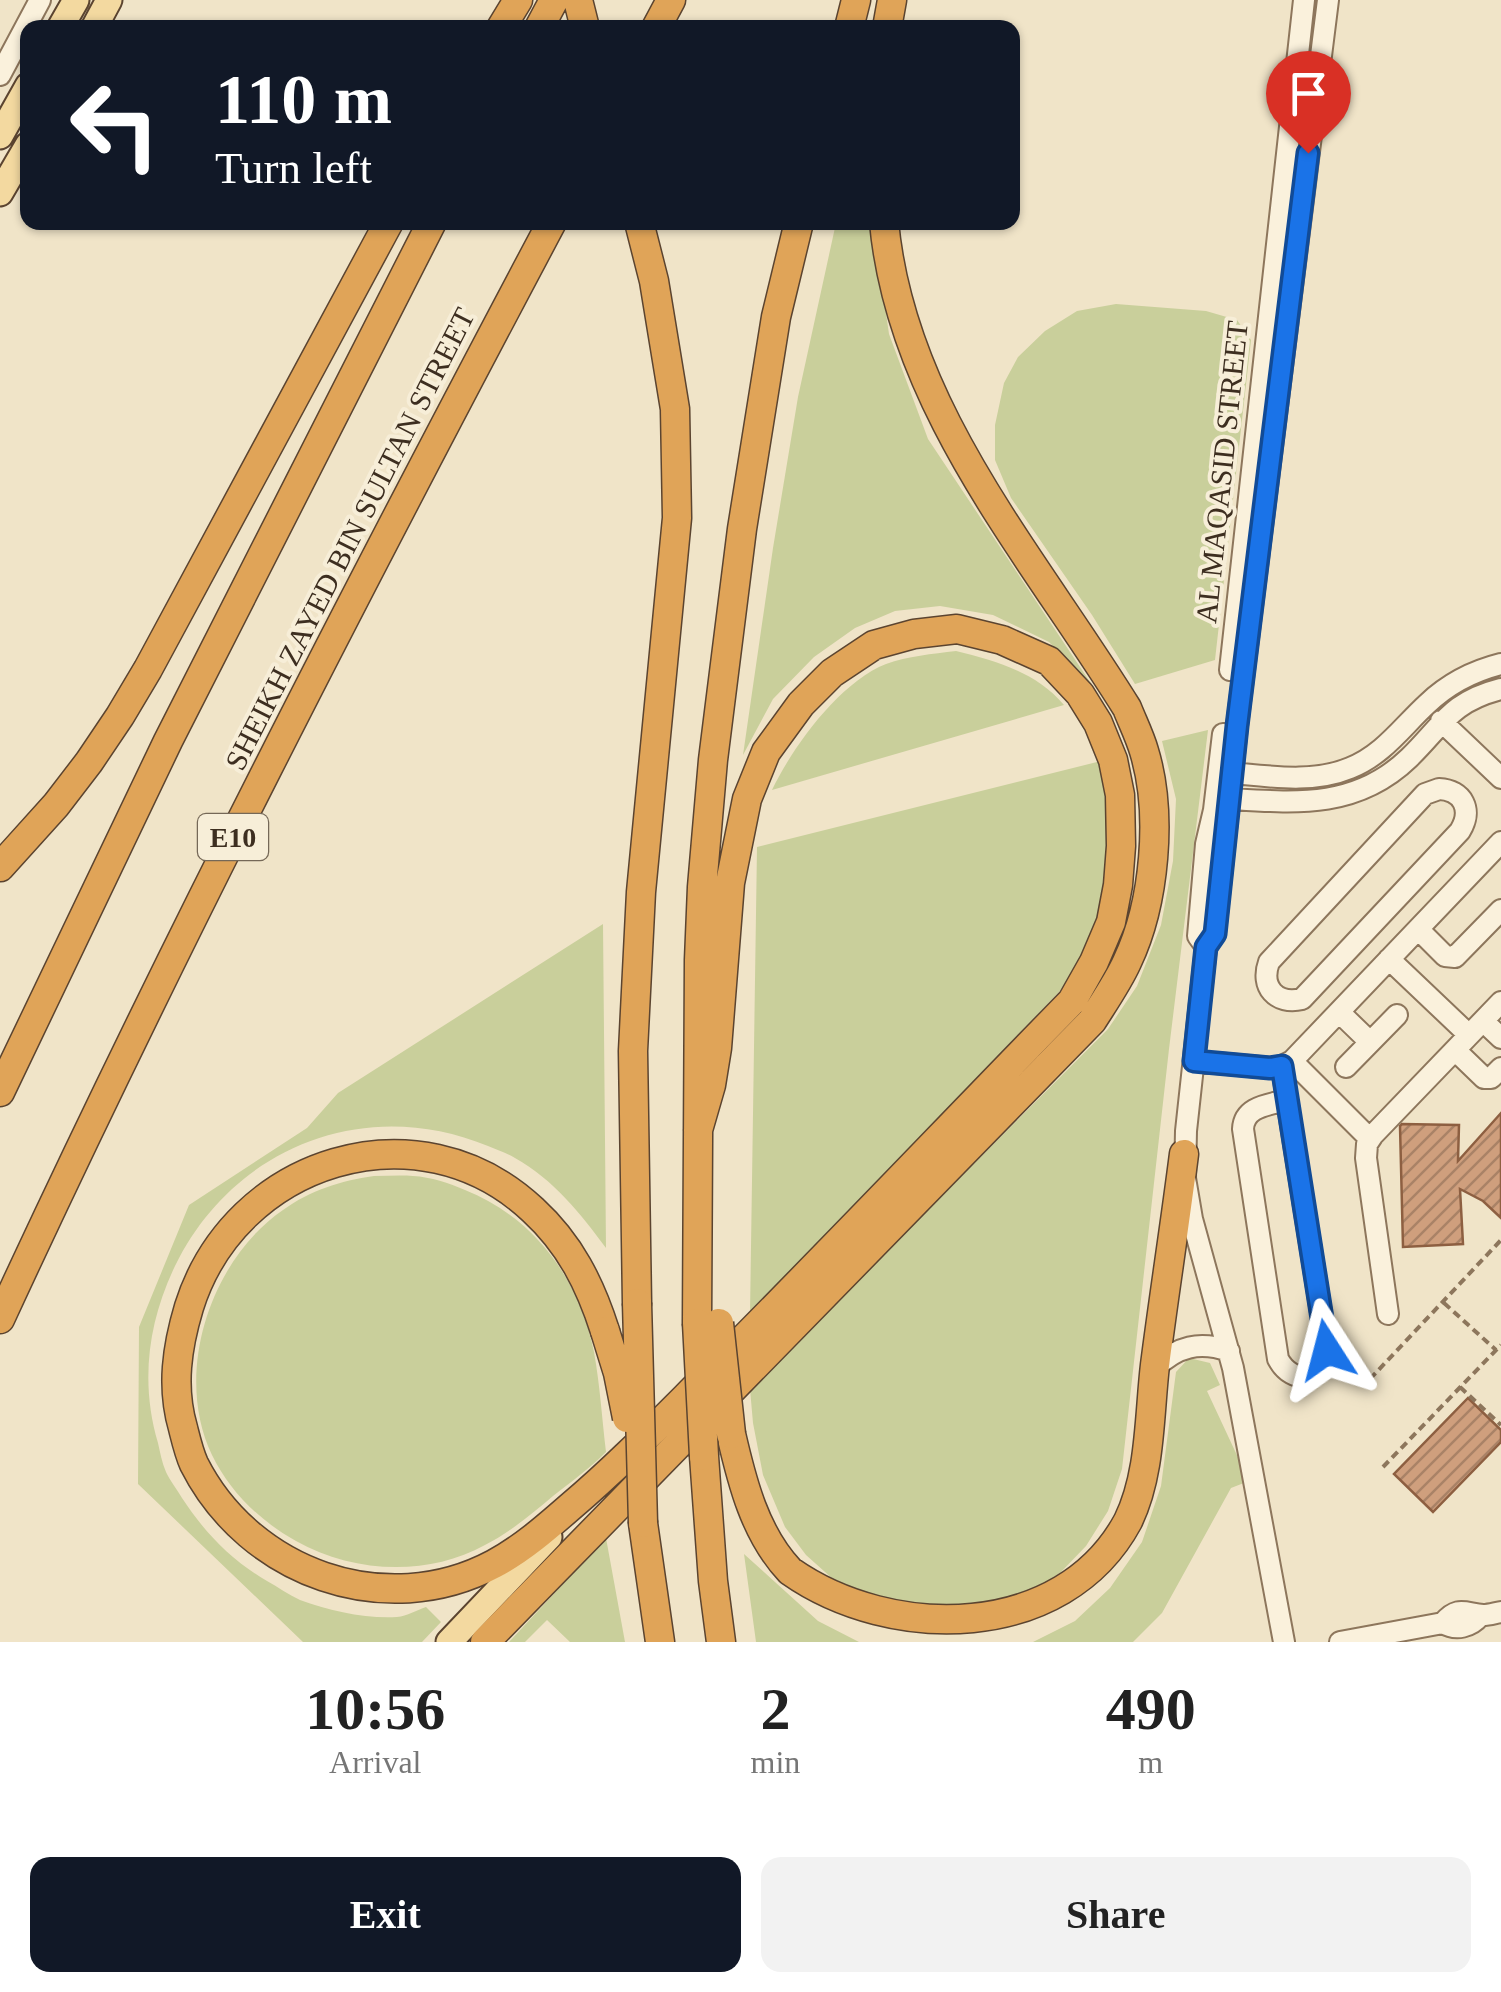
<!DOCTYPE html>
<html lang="en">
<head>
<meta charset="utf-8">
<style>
	:root { --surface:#fff; --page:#f2f2f2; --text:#222; --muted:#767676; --accent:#111827 }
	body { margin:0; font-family:"Times New Roman",serif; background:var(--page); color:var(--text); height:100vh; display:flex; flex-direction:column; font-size:38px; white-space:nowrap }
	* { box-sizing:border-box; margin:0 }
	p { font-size:32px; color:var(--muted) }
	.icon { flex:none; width:55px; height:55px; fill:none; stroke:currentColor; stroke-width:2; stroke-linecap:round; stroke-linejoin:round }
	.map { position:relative; height:1642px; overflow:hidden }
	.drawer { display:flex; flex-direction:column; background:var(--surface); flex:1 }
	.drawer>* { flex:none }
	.hud { position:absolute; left:20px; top:20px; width:1000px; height:210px; border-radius:20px; box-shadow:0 2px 8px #0004; background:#111827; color:#fff; overflow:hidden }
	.pin { position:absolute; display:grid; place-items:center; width:85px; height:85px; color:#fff; margin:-102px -42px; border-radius:50% 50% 50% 0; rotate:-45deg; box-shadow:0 0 10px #0007 }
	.pin .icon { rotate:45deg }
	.me { position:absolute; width:110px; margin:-55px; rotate:351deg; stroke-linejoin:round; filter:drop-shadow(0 0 8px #0008) }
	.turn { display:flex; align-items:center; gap:35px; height:210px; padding:0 30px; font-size:45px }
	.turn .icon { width:130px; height:130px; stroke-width:2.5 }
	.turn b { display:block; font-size:70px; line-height:85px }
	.eta { display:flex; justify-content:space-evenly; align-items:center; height:170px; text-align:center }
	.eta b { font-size:60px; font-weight:600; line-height:70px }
	.button { display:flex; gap:20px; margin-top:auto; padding:20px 30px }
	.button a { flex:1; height:115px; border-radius:20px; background:var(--accent); color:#fff; font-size:40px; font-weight:600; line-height:115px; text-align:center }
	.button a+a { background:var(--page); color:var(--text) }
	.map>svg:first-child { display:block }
	.garden { fill:#c9cf9b }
	.building { fill:url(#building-hatch); stroke:#8d5f41; stroke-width:2.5 }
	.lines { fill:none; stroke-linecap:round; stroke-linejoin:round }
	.minor-casing { stroke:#8d765c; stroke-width:24 }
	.major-casing { stroke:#5b4430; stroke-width:29 }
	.highway-casing { stroke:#5b4430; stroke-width:31 }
	.path { stroke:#8d765c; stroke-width:4; stroke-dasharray:8 5; stroke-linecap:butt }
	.minor { stroke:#faf1dc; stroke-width:20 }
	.major { stroke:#f3d9a0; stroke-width:25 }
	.highway { stroke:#e0a458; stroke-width:28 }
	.highway-bridge-casing { stroke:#5b4430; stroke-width:31; stroke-linecap:butt }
	.highway-bridge { stroke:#e0a458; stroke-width:28 }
	.route-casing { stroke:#114b97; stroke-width:25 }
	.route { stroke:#1a73e8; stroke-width:18 }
	.labels { text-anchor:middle; stroke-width:8; stroke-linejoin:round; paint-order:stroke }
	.shield { fill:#f7eed8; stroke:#756857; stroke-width:2.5 }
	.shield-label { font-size:28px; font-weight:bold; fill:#3d2e20 }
	.street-label { font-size:30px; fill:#3d2e20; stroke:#f7eed8 }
</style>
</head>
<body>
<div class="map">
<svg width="1501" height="1642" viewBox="0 0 1501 1642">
	<defs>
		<pattern id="building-hatch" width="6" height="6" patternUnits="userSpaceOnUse" patternTransform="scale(2.5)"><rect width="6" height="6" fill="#cf9f7d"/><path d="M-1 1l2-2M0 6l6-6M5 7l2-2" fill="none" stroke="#a98266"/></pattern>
	</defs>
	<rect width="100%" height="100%" fill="#f0e4c8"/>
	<path class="garden" d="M836,223H873L889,334L928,439L1094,688L1049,642L993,615L940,606L895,611L855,628L814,657L773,699L743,755L773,548L798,397Z
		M1116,304L1206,311L1237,320L1251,340L1215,660L1135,684L1092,615L1011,498L995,460V425L1004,383L1018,357L1045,331L1077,311Z
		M956,651C996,661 1036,672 1064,705L772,790C793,746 840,682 886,664C908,656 932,654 956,651Z
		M1208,730L1169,1049L1122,1469L1108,1511L1086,1546L1061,1572L1024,1597L950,1617L861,1598L834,1580L806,1555L785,1527L763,1475L753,1423L750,1389L1108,1029L1137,986L1161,925L1173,861L1176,799L1162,741Z
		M1105,760L1112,882L1084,957L1060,991L750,1314L757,847Z
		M603,924L606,1248C580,1213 554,1180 515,1158C507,1153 497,1150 488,1146C365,1095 233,1147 175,1266C148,1322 140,1383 158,1443C160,1452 162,1463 166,1472C170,1481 177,1489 182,1498C205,1533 231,1560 267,1581C278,1587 289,1595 300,1600C329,1611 367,1619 397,1617C407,1616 417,1610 426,1607L441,1622L422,1642H303L138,1484L139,1327L189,1205L307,1128L338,1093Z
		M374,1176C387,1176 400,1175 413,1176C431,1177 449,1183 465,1190C535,1218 579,1279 594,1352C600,1385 602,1419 606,1452C590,1468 571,1482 553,1496C532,1514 510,1532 485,1545C427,1577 353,1573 296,1541C260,1521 230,1492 212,1455C173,1374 210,1260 283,1210C311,1190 340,1181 374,1176Z
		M1189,1358L1210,1363L1220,1385L1207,1391L1249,1481L1231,1488L1162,1613L1133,1642H1033L1075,1621L1110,1588L1142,1542L1161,1486L1176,1372Z
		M606,1538L625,1642H570L547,1620L525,1642H509Z
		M744,1554L818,1621L859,1642H756Z"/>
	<path class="building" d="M1501,1113V1218L1483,1201L1460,1189L1463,1244L1403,1247L1400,1126L1402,1124L1459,1125L1458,1161Z
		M1468,1398L1501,1430V1442L1433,1512L1394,1474Z"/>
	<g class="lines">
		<g class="minor-casing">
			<path id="minor" d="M0,75L40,0
				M1230,670L1304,0
				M1441,721L1501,778
				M1220,772C1263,775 1309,785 1350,768C1383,755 1402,727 1427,704C1448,684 1473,671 1501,664
				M1439,789C1463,790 1473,810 1460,831L1302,999C1276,1005 1260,987 1269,962L1425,794Z
				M1217,798C1288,802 1353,812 1409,758C1443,725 1450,702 1501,689
				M1418,929L1445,956L1455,957L1501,910
				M1206,947L1198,936L1206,844L1214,810L1223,734
				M1389,959L1469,1035
				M1339,1012L1370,1042
				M1483,1021L1501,1038
				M1455,1050L1484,1078H1491L1501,1068
				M1194,1061L1271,1068L1282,1066L1292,1061L1501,842
				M1292,1061L1370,1139
				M1282,1066L1287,1100L1327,1350C1323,1381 1293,1386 1278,1359L1243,1129C1244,1106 1269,1105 1287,1100
				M1346,1067L1397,1015
				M1388,1314L1366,1158L1367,1144L1373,1135L1501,1002
				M1155,1368C1177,1346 1200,1341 1229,1351
				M1443,1623C1458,1605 1466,1614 1483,1615C1489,1615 1495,1613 1501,1612
				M1284,1642L1233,1368L1192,1219L1185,1178L1186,1131L1206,947L1215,933L1237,726L1328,0
				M1340,1642L1443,1623C1456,1631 1471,1627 1480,1616"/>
		</g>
		<g class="major-casing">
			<path id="major" d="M60,28L76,0
				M94,28L109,0
				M0,136L28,86
				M0,193L28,145
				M449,1642L549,1537"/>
		</g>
		<g class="highway-casing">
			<path id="highway" d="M578,0L585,28
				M501,28L518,0
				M539,28L554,0
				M656,28L671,0
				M849,28L856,0
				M887,28L892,0
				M0,867L56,805L89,762L120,716L148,669L389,222
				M0,1092L168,741L432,222
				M637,1303L633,1051L641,892L677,518L675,409L654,281L639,222
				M0,1319C172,947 360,584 552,222
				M697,1323L699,960L702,887L713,760L742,529L776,317L799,222
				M605,1331C590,1284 570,1244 533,1210C418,1102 235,1160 189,1307C177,1347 171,1387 183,1428C186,1440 189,1453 194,1464C249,1573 385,1622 494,1564C522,1549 546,1528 570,1507C616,1468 658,1425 701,1382C826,1257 948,1128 1072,1001L1094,962L1111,922L1118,885L1121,846L1120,795L1113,760L1098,723L1080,694L1049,661L1002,640L957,629L914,634L874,645L832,673L801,704L766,752L747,799L730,883L717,1048L711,1085L698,1130
				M731,1434C742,1482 755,1534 790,1571C891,1642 1063,1642 1128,1521C1151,1474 1149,1416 1155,1365C1164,1295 1175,1225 1184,1154
				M704,1456L713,1581L721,1642
				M643,1523L660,1642
				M485,1642L1092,1021C1104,1002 1118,982 1127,962C1155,903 1163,813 1144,751C1140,737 1133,723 1127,708C1033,556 901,408 884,222"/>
		</g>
		<path class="path" d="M1444,1303L1496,1350
			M1370,1379L1501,1240
			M1460,1387L1501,1425
			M1383,1467L1501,1345"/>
		<use href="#minor" class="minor"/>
		<use href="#major" class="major"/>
		<use href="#highway" class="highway"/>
		<g class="highway-bridge-casing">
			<path id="highway-bridge" d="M637,1303L643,1523
				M697,1323L704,1456
				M719,1323L731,1434
				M605,1331L618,1373L627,1418"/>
		</g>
		<use href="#highway-bridge" class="highway-bridge"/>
	</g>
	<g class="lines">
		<g class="route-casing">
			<path id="route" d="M1308,153L1237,726L1215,934L1206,947L1194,1061L1270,1068L1282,1066L1327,1350"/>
		</g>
		<use href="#route" class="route"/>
	</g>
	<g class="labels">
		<rect class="shield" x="198" y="814" width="70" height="46" rx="8"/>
		<g class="shield-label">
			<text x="233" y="847">E10</text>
		</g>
		<g class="street-label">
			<text transform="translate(1222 472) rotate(-84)" y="10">AL MAQASID STREET</text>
			<text transform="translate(350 539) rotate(-63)" y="10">SHEIKH ZAYED BIN SULTAN STREET</text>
		</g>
	</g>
</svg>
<div class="pin" style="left:1308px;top:153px;background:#d93025"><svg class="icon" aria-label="arrive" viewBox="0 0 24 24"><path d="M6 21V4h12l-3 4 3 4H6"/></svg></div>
<svg class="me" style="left:1327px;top:1350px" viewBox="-20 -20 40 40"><path d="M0-17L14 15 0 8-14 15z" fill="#1a73e8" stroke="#fff" stroke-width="4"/></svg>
<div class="hud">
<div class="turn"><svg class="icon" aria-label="left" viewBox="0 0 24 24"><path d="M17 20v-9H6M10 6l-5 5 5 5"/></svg><div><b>110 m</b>Turn left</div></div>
</div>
</div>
<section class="drawer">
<div class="eta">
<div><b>10:56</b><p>Arrival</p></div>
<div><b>2</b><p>min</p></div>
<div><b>490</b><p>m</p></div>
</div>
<div class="button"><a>Exit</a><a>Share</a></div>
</section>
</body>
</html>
